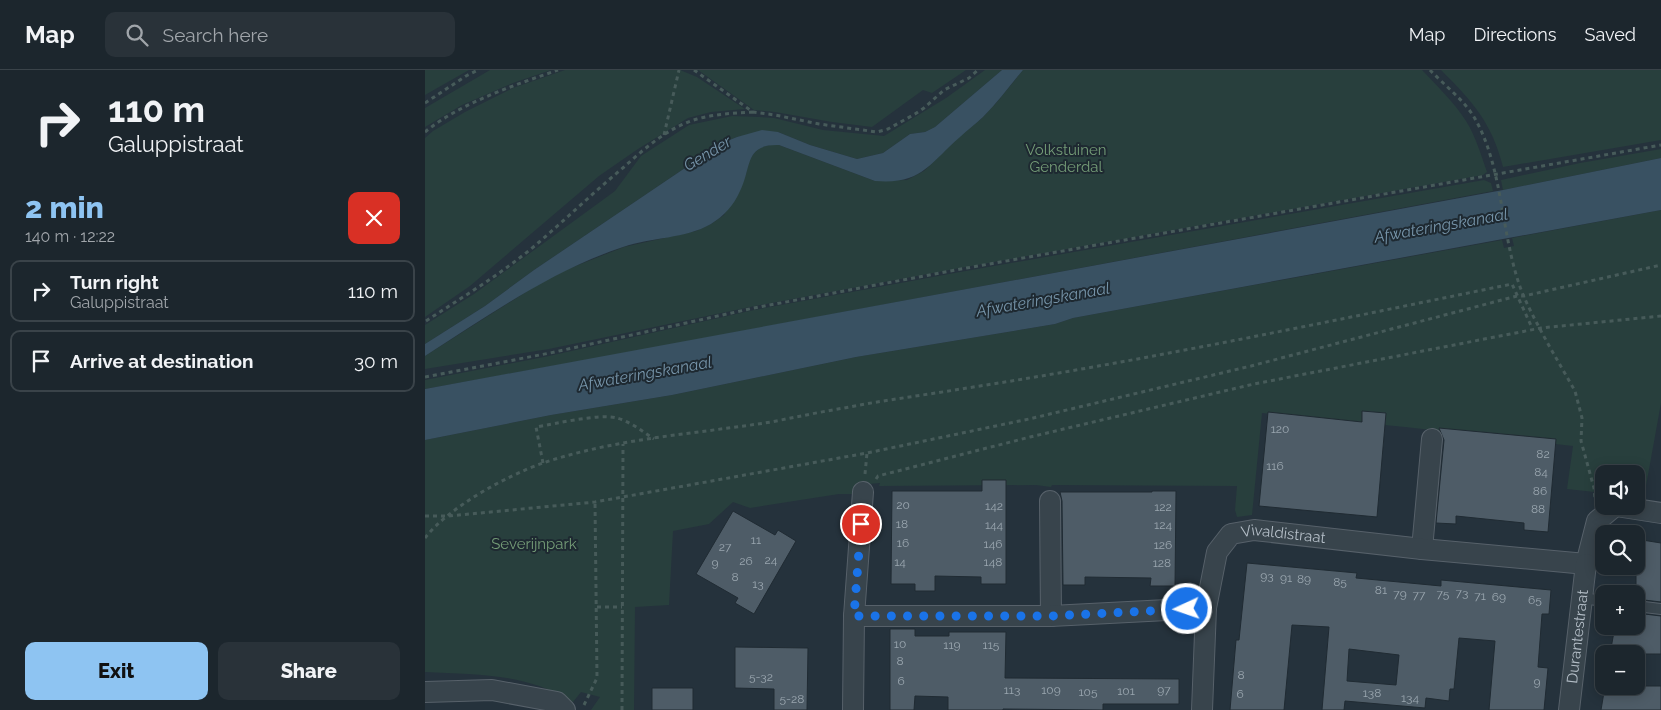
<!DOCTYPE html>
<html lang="en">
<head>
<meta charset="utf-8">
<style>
	:root { --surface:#1c262d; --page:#293239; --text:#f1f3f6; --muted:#a0a5aa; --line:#3a4349; --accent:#8ec4f2 }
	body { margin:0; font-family:Raleway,sans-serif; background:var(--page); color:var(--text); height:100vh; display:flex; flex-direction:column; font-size:19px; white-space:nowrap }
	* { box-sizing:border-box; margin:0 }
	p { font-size:16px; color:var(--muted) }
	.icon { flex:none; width:28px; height:28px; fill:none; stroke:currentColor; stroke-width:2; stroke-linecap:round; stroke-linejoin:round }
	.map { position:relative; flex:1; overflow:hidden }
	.side { display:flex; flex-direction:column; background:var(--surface); width:425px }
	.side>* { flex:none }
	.guide { background:#1c262d; color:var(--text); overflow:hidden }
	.fabs { position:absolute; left:1170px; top:395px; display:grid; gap:10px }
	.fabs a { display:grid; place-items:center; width:50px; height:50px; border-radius:10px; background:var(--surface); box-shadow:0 2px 12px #0003,0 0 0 1px var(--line); font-size:25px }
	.pin { position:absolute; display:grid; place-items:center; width:42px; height:42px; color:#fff; margin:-21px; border:2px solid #fff; border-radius:50%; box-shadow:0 1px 5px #0007 }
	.me { position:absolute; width:55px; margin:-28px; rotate:267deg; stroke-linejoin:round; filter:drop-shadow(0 0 4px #0008) }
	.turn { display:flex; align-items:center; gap:18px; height:105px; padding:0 25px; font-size:22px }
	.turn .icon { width:65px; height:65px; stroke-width:2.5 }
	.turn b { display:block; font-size:35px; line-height:42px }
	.round { display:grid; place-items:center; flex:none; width:52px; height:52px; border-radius:10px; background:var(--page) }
	.overview { display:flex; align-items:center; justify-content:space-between; height:85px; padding:0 25px }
	h1 { font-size:30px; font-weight:800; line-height:38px; color:var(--accent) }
	.cta { display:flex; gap:10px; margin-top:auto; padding:10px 25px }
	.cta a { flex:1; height:58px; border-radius:10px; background:var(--accent); color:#111; font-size:20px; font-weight:800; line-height:58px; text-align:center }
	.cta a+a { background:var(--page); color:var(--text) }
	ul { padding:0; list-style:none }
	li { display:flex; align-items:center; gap:15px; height:62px; margin:0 10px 8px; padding:0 15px; border:2px solid var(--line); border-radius:10px }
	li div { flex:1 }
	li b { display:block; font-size:19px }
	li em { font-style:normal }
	header { display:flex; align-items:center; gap:30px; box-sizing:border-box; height:70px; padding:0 25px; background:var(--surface); border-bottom:1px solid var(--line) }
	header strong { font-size:24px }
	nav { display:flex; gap:28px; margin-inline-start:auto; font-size:18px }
	.search { width:350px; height:45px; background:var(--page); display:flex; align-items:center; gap:12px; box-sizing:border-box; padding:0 18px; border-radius:10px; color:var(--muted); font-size:19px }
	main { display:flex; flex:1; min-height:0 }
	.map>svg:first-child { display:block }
	.green { fill:#283f3d }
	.water { fill:#395162 }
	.building { fill:#4e5c67; stroke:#202b33; fill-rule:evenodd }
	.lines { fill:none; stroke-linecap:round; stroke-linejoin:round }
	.lane-casing { stroke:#57616a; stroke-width:12 }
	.street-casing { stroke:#57616a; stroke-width:22 }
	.path { stroke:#475b5a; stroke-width:3; stroke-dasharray:4 4; stroke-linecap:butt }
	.lane { stroke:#38444c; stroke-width:10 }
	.street { stroke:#38444c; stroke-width:20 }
	.route { stroke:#1a73e8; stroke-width:9; stroke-dasharray:0 16.2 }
	.labels { text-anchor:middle; stroke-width:4; stroke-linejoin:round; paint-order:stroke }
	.number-label { font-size:12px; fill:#9aa6af }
	.park-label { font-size:15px; fill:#749c77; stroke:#1e2931 }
	.street-label { font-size:15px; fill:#b4bec7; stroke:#1e2931 }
	.water-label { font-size:16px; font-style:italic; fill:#7694a9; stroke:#1e2931 }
</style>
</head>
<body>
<header>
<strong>Map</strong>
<div class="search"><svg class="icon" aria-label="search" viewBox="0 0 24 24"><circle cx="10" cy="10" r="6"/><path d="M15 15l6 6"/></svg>Search here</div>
<nav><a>Map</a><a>Directions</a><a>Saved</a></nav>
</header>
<main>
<section class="side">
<div class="guide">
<div class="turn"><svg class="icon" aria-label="right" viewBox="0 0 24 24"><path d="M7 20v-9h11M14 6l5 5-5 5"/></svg><div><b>110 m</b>Galuppistraat</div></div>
</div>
<div class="overview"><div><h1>2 min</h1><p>140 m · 12:22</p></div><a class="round" style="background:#d93025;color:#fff"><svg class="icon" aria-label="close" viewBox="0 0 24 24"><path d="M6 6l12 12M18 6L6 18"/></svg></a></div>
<ul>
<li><svg class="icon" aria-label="right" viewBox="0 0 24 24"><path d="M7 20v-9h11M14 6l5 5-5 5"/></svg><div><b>Turn right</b><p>Galuppistraat</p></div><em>110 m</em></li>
<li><svg class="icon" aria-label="arrive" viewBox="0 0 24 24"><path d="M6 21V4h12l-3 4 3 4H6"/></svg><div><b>Arrive at destination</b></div><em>30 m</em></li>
</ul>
<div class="cta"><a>Exit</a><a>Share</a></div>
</section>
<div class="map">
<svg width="1236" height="640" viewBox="0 0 1236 640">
	<rect width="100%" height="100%" fill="#25323c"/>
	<path class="green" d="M0,0H44L0,25Z
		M65,0H126L88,13L37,35L0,57V38Z
		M140,0H255L272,7L320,39L286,42L263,48L213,79L174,106L45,216L0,247V68L8,61L40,42L88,18Z
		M273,0H541L507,23L498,20L447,57L407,52L350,42L329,40Z
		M560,0H577L510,57L500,62L485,64L458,83L432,89L385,75L353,62L312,67L297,73L109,200L60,236L0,274V255L49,224L190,121L216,86L264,55L307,46L334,47L349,48L398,60L459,66L521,28Z
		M598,0H997C1012,16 1029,32 1041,51C1051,67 1056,85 1062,102L1058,105L535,198L330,236L124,279L0,299V286L112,215L143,199L199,177L271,161L286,154L299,145L321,104L324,90L329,83L336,77L345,75H354L450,111L482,110L499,101L534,67L556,49L572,32Z
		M1016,0H1236V70L1078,97C1067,53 1048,32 1016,0Z
		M1236,79V88L1078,120L1076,110L1155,93Z
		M1059,110L1066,113L1068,121L194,284L0,319V310L124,286L329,240L535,202Z
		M1236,140V333L1219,427L1211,426V404H1179V423L1142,419L1148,376L980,357L837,343L827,445L812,447L810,440L812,416L627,415L626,417L611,415L454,416L455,413L430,415L431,424H414L325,438L308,432L284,454L248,461L244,535L210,537L209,640H166L175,627L156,622L148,632C101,603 54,605 0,602V370L126,345L247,325L431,287L630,254L648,248L1077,170L1079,178L1089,176L1087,168Z"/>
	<path class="water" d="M577,0H598C585,15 573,32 558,47C551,54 542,60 535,67C504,94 496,115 450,111L354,75C319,74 327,97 315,121C309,135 299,146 286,154C260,169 227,167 198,177C126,201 64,245 0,286V274L60,236L109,200L297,73L312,67L337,60L353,62L385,75L432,89L458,83L485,64L500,62L510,57Z
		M1236,88V140L648,248L630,254L431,287L247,325L126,345L0,370V319L1078,120Z"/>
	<path class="building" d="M937,341L961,343L952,447L834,436L843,342L937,352Z
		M1014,358L1131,369L1123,462L1099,460V453L1031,446V454L1011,453L1019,370Z
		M557,410H581V514H556V507L510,506V521H490V514H466L467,421H557Z
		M727,421H751L750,516H725L726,508L660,507V515H638L637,431L635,422H727Z
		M308,441L350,465L353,460L371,471L329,544L310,533L313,528L271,504Z
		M1211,469L1236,473V532L1211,529Z
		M822,493L932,503L931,508L974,512L1016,516V510L1126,520L1124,544H1117L1113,597L1123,598L1119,640H1064L1070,571L1034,568L1029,619H1025L1024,631L1001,628L1000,638L920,631L919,640H897L904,557L867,555L859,640H805L811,570H814ZM924,579L974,585L971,615L922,611Z
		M1211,543L1236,546V584H1185L1190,556H1211Z
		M465,559H490V566H524V562H581L580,608L754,609V634H678V640L578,639V640H523V627L490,626L489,640H465Z
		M310,577L383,578L382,640H349V619L310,618Z
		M1180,616H1236V640H1176Z
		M227,618H268V640H227Z"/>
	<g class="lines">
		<g class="lane-casing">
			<path id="lane" d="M1157,528L1179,531
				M1211,536L1236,539"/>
		</g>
		<g class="street-casing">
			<g id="street">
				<path d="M625,431L626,546"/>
				<path d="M1191,436L1236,443"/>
				<path d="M997,479L1007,369"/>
				<path id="s1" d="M429,546H626L781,538L792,482L806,464L829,460L997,479L1161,494L1172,451L1190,436"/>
				<path d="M0,622L67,620L132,632L140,640"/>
				<path d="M428,640L429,546L438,422"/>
				<path d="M777,640L781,538"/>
				<path id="s2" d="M1144,640L1161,494"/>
			</g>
		</g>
		<path class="path" d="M269,0L328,42L350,45L394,54L452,62L463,59L490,44L499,38L519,20L544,8L553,0
			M1005,0C1019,15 1038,29 1049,47C1080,100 1075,170 1099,227C1113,258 1133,291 1150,321L1157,348L1156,371L1169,418L1170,428
			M0,33L41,6L53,0
			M0,62C35,33 90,15 133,0
			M239,65L254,0
			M1,251C39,226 78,203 113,173C142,148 170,121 199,97C220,78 244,57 272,49C290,44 309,43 328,42
			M0,307L125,283L329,238L536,199L1236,75
			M118,393L111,357C130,354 175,343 192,348C206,352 217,361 229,369
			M440,404L442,383
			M451,409L453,406L605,367L829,314L1116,258L1236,246
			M0,446H24L170,432L442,383L604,349L826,296L1092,226H1099L1236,195
			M0,468C24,437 81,406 118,393C192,368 270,364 346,352C371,347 395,342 419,338C459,330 501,325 542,318C724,290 906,251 1087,214L1108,260
			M172,537H197
			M159,635L172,608L170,432
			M197,640L198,374"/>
		<use href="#lane" class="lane"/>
		<use href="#street" class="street"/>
	</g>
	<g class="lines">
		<path class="route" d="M436,454L429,546H626L762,539"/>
	</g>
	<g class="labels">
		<g class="number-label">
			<text x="855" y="363">120</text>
			<text x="1118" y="388">82</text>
			<text x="850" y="400">116</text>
			<text x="1116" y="406">84</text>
			<text x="1115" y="425">86</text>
			<text x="478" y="439">20</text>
			<text x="569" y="440">142</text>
			<text x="738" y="441">122</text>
			<text x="1113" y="443">88</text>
			<text x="477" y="458">18</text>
			<text x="569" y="459">144</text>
			<text x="738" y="459">124</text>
			<text x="331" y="474">11</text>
			<text x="478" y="477">16</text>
			<text x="568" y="478">146</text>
			<text x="738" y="479">126</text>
			<text x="300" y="481">27</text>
			<text x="346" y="494">24</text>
			<text x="321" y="495">26</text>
			<text x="475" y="496">14</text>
			<text x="568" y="496">148</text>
			<text x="290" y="497">9</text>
			<text x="737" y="497">128</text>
			<text x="842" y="510">93</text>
			<text x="310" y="511">8</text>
			<text x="861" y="512">91</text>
			<text x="879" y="513">89</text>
			<text x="915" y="516">85</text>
			<text x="333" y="518">13</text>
			<text x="956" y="524">81</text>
			<text x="1037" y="527">73</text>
			<text x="975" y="528">79</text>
			<text x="1018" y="528">75</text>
			<text x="994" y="529">77</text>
			<text x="1055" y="530">71</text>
			<text x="1074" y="531">69</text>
			<text x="1110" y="534">65</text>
			<text x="475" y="578">10</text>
			<text x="527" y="579">119</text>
			<text x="566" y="579">115</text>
			<text x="475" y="595">8</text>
			<text x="816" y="609">8</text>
			<text x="336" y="611">5-32</text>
			<text x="476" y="615">6</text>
			<text x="1112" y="616">9</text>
			<text x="587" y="624">113</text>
			<text x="626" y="624">109</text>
			<text x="739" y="624">97</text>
			<text x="701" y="625">101</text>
			<text x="663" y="626">105</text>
			<text x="947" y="627">138</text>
			<text x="815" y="628">6</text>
			<text x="985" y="632">134</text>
			<text x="367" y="633">5-28</text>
		</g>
		<g class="park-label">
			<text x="641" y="85">Volkstuinen<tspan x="641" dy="17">Genderdal</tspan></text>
			<text x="109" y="479">Severijnpark</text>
		</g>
		<g class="street-label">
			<text dy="5" stroke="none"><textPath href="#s1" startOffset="485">Vivaldistraat</textPath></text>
			<text dy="5" stroke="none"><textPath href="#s2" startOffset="74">Durantestraat</textPath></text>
		</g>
		<g class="water-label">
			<text transform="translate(282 83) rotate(-31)" y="6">Gender</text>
			<text transform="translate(1016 155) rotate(-10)" y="6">Afwateringskanaal</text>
			<text transform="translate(618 229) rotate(-10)" y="6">Afwateringskanaal</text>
			<text transform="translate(220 303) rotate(-10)" y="6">Afwateringskanaal</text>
		</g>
	</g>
</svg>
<div class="fabs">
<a><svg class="icon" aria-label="sound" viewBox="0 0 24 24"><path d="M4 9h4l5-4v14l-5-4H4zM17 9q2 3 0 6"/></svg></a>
<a><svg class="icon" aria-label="search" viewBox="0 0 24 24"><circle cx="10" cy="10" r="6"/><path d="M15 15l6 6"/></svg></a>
<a>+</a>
<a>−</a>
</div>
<div class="pin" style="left:436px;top:454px;background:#d93025"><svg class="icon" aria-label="arrive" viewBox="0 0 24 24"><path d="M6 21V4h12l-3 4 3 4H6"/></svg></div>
<svg class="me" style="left:762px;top:539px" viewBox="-20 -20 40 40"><circle r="17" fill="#1a73e8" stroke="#fff" stroke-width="3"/><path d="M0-11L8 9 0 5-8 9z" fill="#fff"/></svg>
</div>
</main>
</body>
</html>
